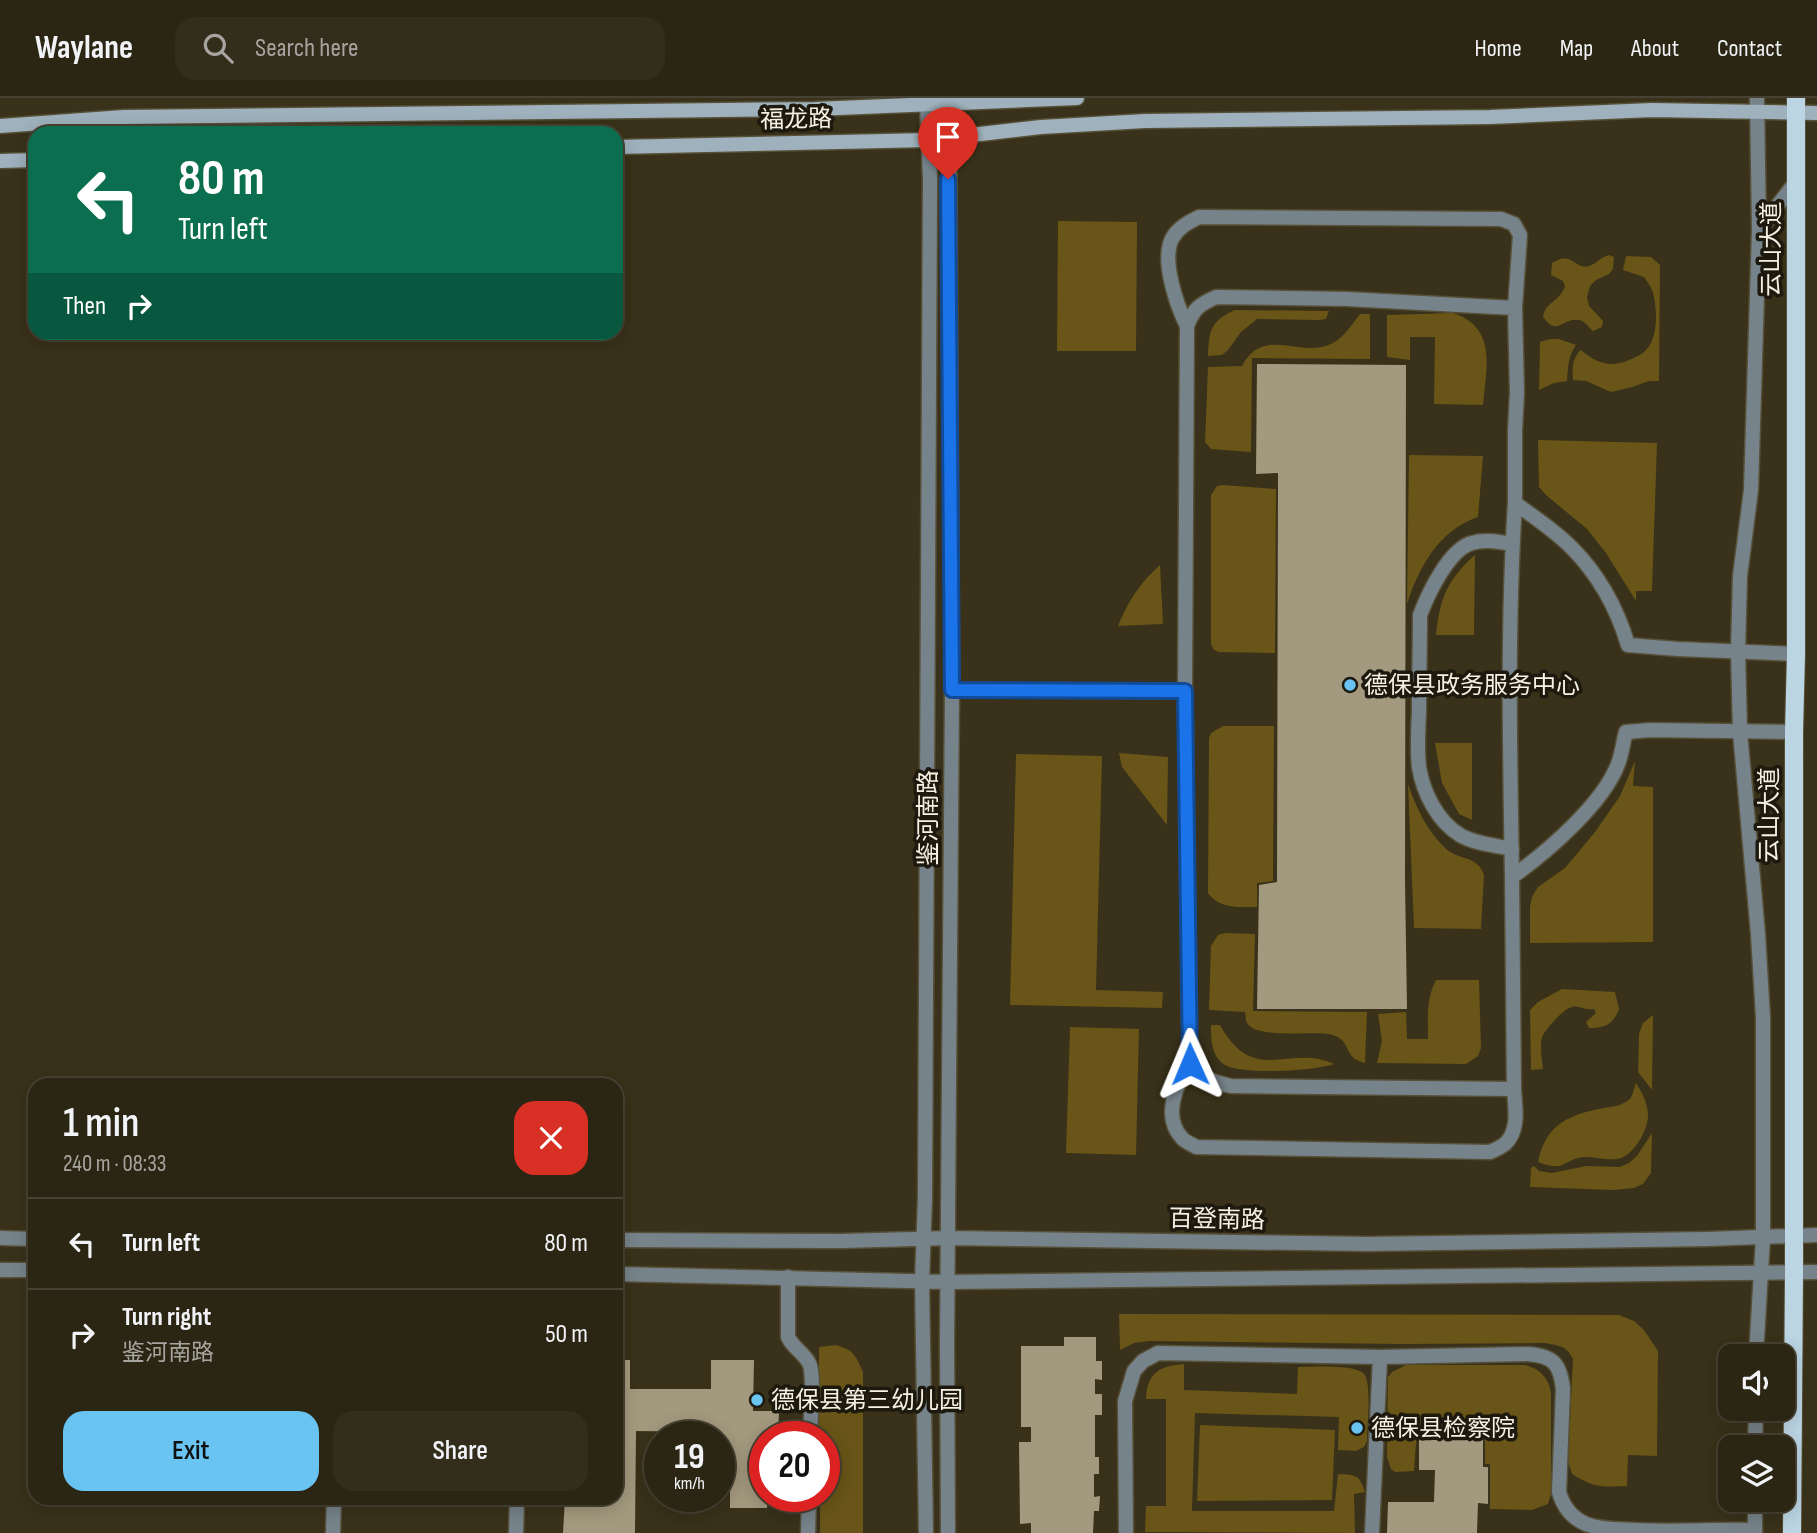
<!DOCTYPE html>
<html lang="en">
<head>
<meta charset="utf-8">
<style>
	:root { --surface:#2b2513; --page:#332d1c; --text:#f1f3f6; --muted:#a6a5a0; --line:#474233; --accent:#69c4f1 }
	body { margin:0; font-family:"Sofia Sans Condensed","Noto Sans SC",sans-serif; background:var(--page); color:var(--text); height:100vh; display:flex; flex-direction:column; font-size:26px; white-space:nowrap }
	* { box-sizing:border-box; margin:0 }
	p { font-size:23px; color:var(--muted) }
	.icon { flex:none; width:38px; height:38px; fill:none; stroke:currentColor; stroke-width:2; stroke-linecap:round; stroke-linejoin:round }
	.map { position:relative; flex:1; overflow:hidden }
	.drawer { position:absolute; left:28px; top:980px; width:595px; height:427px; display:flex; flex-direction:column; background:var(--surface); border-radius:21px; box-shadow:0 4px 18px #0003,0 0 0 2px var(--line) }
	.drawer>* { flex:none }
	.banner { position:absolute; left:28px; top:28px; width:595px; height:214px; border-radius:21px; box-shadow:0 4px 18px #0003,0 0 0 2px var(--line); background:#0b6e4f; color:#fff; overflow:hidden }
	.controls { position:absolute; left:1718px; top:1246px; display:grid; gap:14px }
	.controls a { display:grid; place-items:center; width:77px; height:77px; border-radius:14px; background:var(--surface); box-shadow:0 4px 18px #0003,0 0 0 2px var(--line); font-size:35px }
	.speed { position:absolute; left:644px; top:1323px; display:flex; gap:14px; font-size:35px; font-weight:700; text-align:center }
	.speed>* { display:grid; place-content:center; width:91px; height:91px; border-radius:50%; background:var(--surface); box-shadow:0 4px 18px #0003,0 0 0 2px var(--line); line-height:1 }
	.speed small { font-size:18px; font-weight:400 }
	.speed .limit { border:10px solid #d22; background:#fff; color:#111 }
	.pin { position:absolute; display:grid; place-items:center; width:60px; height:60px; color:#fff; margin:-72px -30px; border-radius:50% 50% 50% 0; rotate:-45deg; box-shadow:0 0 7px #0007 }
	.pin .icon { rotate:45deg }
	.me { position:absolute; width:77px; margin:-38px; rotate:359deg; stroke-linejoin:round; filter:drop-shadow(0 0 5px #0008) }
	.turn { display:flex; align-items:center; gap:24px; height:147px; padding:0 35px; font-size:32px }
	.turn .icon { width:91px; height:91px; stroke-width:2.5 }
	.turn b { display:block; font-size:49px; line-height:60px }
	.then { display:flex; align-items:center; height:66px; padding:0 35px; background:#0003; gap:14px; font-size:26px }
	.round { display:grid; place-items:center; flex:none; width:74px; height:74px; border-radius:21px; background:var(--page) }
	.overview { display:flex; align-items:center; justify-content:space-between; height:119px; padding:0 35px }
	h1 { font-size:42px; font-weight:600; line-height:52px }
	.cta { display:flex; gap:14px; margin-top:auto; padding:14px 35px }
	.cta a { flex:1; height:80px; border-radius:21px; background:var(--accent); color:#111; font-size:28px; font-weight:600; line-height:80px; text-align:center }
	.cta a+a { background:var(--page); color:var(--text) }
	ul { padding:0; list-style:none }
	li { display:flex; align-items:center; gap:21px; height:91px; padding:0 35px; border-top:2px solid var(--line) }
	li div { flex:1 }
	li b { display:block; font-size:26px }
	li em { font-style:normal }
	header { display:flex; align-items:center; gap:42px; box-sizing:border-box; height:98px; padding:0 35px; background:var(--surface); border-bottom:2px solid var(--line) }
	header strong { font-size:33px }
	nav { display:flex; gap:38px; margin-inline-start:auto; font-size:24px }
	.search { width:490px; height:63px; background:var(--page); display:flex; align-items:center; gap:18px; box-sizing:border-box; padding:0 24px; border-radius:21px; color:var(--muted); font-size:26px }
	.map>svg:first-child { display:block }
	.green { fill:#685517 }
	.building { fill:#a3997e }
	.lines { fill:none; stroke-linecap:round; stroke-linejoin:round }
	.service-casing { stroke:#575039; stroke-width:17 }
	.minor-casing { stroke:#575039; stroke-width:17 }
	.tertiary-casing { stroke:#575039; stroke-width:17 }
	.secondary-casing { stroke:#575039; stroke-width:17 }
	.primary-casing { stroke:#575039; stroke-width:20 }
	.service { stroke:#77838a; stroke-width:14 }
	.minor { stroke:#77838a; stroke-width:14 }
	.tertiary { stroke:#77838a; stroke-width:14 }
	.secondary { stroke:#9eb1bc; stroke-width:14 }
	.primary { stroke:#bcd5e3; stroke-width:18 }
	.route-casing { stroke:#114b97; stroke-width:18 }
	.route { stroke:#1a73e8; stroke-width:12 }
	.poi-dot { fill:#69c4f1; stroke:#1d190f; stroke-width:2.5 }
	.labels { text-anchor:middle; stroke-width:7; stroke-linejoin:round; paint-order:stroke }
	.street-label { font-size:24px; fill:#f5f0e1; stroke:#1d190f }
	.poi-label { font-size:24px; fill:#f5f0e1; stroke:#1d190f; text-anchor:start }
</style>
</head>
<body>
<header>
<strong>Waylane</strong>
<div class="search"><svg class="icon" aria-label="search" viewBox="0 0 24 24"><circle cx="10" cy="10" r="6"/><path d="M15 15l6 6"/></svg>Search here</div>
<nav><a>Home</a><a>Map</a><a>About</a><a>Contact</a></nav>
</header>
<div class="map">
<svg width="1817" height="1435" viewBox="0 0 1817 1435">
	<rect width="100%" height="100%" fill="#393119"/>
	<path class="green" d="M1058,123L1137,124L1136,253H1057Z
		M1609,157L1614,159L1613,171L1609,176L1596,182L1590,188L1587,199L1589,208L1603,223L1602,229L1593,233C1588,229 1585,223 1579,222C1563,219 1556,240 1543,218C1547,202 1559,205 1565,188L1563,183L1551,177L1552,165C1573,152 1574,172 1589,168C1596,166 1601,159 1609,157Z
		M1626,158L1651,159L1660,167L1659,283H1649L1632,289L1611,294L1586,283L1573,282C1572,271 1572,260 1581,252C1595,264 1609,270 1627,263C1633,260 1642,257 1646,252C1658,240 1657,214 1654,199C1653,191 1648,185 1644,179L1623,172Z
		M1235,212L1329,213L1326,221L1320,222L1257,221L1241,234L1228,252L1222,257L1208,258C1209,233 1210,223 1235,212Z
		M1453,215C1498,230 1486,270 1483,307L1434,306L1435,239H1410V262L1387,259V217Z
		M1360,216H1370V261L1252,260L1251,354L1211,351L1205,344L1208,269L1242,268C1264,226 1302,262 1333,245C1345,238 1352,226 1360,216Z
		M1550,241H1559L1576,247C1568,258 1568,270 1567,283L1554,285L1539,292L1540,244Z
		M1538,342L1657,345L1652,493H1636V503L1606,455L1587,431L1546,397L1539,389Z
		M1409,357L1483,358L1478,419C1439,432 1419,469 1407,506Z
		M1223,387L1276,391L1275,555L1219,554L1214,552L1211,546V397L1217,388Z
		M1475,457L1474,537H1436C1440,500 1447,482 1475,457Z
		M1160,467L1163,526L1118,528C1128,503 1140,485 1160,467Z
		M1223,628H1274L1273,783L1257,785V809C1239,809 1219,811 1208,795L1209,640L1211,635Z
		M1435,645H1472V722L1459,716L1442,685Z
		M1119,655L1168,659L1167,727L1122,669Z
		M1016,656L1102,658L1096,892L1163,894L1162,910L1010,907Z
		M1635,663L1633,688L1653,689V844L1530,845V809L1532,799L1538,789L1565,770L1595,734L1620,698Z
		M1408,686C1416,709 1426,731 1444,749C1458,763 1478,757 1484,777L1481,831L1414,830Z
		M1225,835L1255,836L1253,913L1367,914L1365,965C1364,965 1356,962 1355,961C1344,953 1350,940 1328,936C1312,933 1256,941 1247,925C1245,921 1246,917 1245,914L1209,912L1211,848L1218,837Z
		M1436,882H1479L1481,950L1478,958L1466,966L1377,965L1382,943L1378,916L1406,914L1407,941H1428C1428,919 1426,901 1436,882Z
		M1562,891L1615,894L1619,911C1613,927 1605,930 1589,930L1586,924L1596,915L1594,911C1586,913 1579,907 1572,909C1564,910 1547,930 1543,937C1539,945 1542,961 1543,971L1531,972L1530,912L1538,904Z
		M1653,917L1652,992L1638,974L1639,936L1643,925Z
		M1211,927H1220C1254,989 1290,945 1334,966C1315,973 1241,977 1225,967C1211,958 1211,941 1211,927Z
		M1070,929L1139,931L1136,1057L1066,1055Z
		M1636,985C1642,994 1647,1004 1648,1015C1649,1030 1636,1054 1621,1060C1610,1064 1596,1058 1584,1059C1561,1062 1566,1075 1538,1064C1546,1026 1568,1017 1604,1010C1613,1009 1623,1007 1630,1001C1633,997 1634,990 1636,985Z
		M1652,1035L1651,1075L1643,1086L1634,1090L1613,1092L1530,1089L1531,1070L1534,1068L1539,1073L1552,1075L1586,1068L1620,1069L1629,1065L1637,1058Z
		M1119,1216L1619,1217L1634,1223L1644,1232L1658,1253L1657,1358L1628,1357L1627,1388C1602,1389 1594,1390 1572,1376L1568,1363L1573,1261C1566,1247 1559,1248 1545,1245L1402,1246L1149,1243L1134,1245L1120,1252Z
		M836,1247C854,1252 856,1258 863,1274V1435H820V1398H824V1339H819V1249Z
		M1184,1266V1292L1297,1296L1298,1269C1312,1269 1355,1266 1364,1276C1372,1285 1367,1330 1367,1343L1364,1349L1356,1353L1338,1352L1339,1319L1195,1315L1192,1413H1334L1338,1376C1356,1377 1359,1376 1365,1394L1354,1396L1355,1435L1145,1434L1146,1408H1166V1301H1146C1147,1274 1160,1268 1184,1266Z
		M1406,1267H1525C1539,1270 1549,1280 1551,1295V1396L1548,1406L1532,1412L1490,1411V1366H1485V1332L1417,1331L1414,1373L1395,1374L1391,1371L1387,1359L1388,1279L1392,1274Z
		M1200,1327L1335,1332L1332,1402L1197,1403Z"/>
	<path class="building" d="M1257,266L1406,267L1405,783L1407,911H1257L1259,787L1277,784L1278,375L1256,376Z
		M1064,1239H1096V1263H1102V1282L1095,1281V1296H1102V1317H1095V1359H1099V1376H1094V1399L1100,1398L1099,1413H1094L1093,1435H1031V1425L1020,1426L1019,1344H1031V1329H1021V1248H1064Z
		M616,1262H630V1291H711V1262H754L753,1313H779L778,1338L765,1339V1398H768L767,1410H730V1382H719V1339H711V1334L636,1333L635,1435H563L565,1400H616Z
		M1419,1334H1483V1369H1488V1406L1478,1405L1477,1435H1387L1388,1404H1434L1435,1372H1419Z
		M376,1400H448V1406L376,1403Z"/>
	<g class="lines">
		<g class="service-casing">
			<path id="service" d="M1187,228C1194,210 1199,207 1216,199L1347,201L1515,210
				M952,592L1185,593
				M1794,634L1650,632L1626,634C1623,644 1622,656 1618,666C1603,706 1547,754 1512,779L1514,991C1515,1009 1520,1032 1505,1046C1501,1049 1495,1052 1490,1054L1196,1049C1192,1046 1185,1044 1182,1040C1162,1019 1176,986 1190,966L1185,593L1187,228C1177,208 1160,160 1173,139C1179,129 1189,124 1199,119L1501,121L1514,126L1520,137L1515,210L1517,295L1515,332V405C1534,419 1554,432 1571,449C1598,476 1617,510 1628,547L1678,551L1796,556
				M1512,751C1495,747 1475,746 1460,737C1437,723 1423,694 1419,669C1417,651 1418,632 1419,614C1419,582 1420,549 1420,517C1428,496 1449,451 1472,445C1485,441 1499,444 1512,446
				M1512,779C1510,655 1507,530 1515,405
				M1190,966C1203,980 1212,984 1231,988L1514,991
				M788,1179V1239C793,1250 803,1254 809,1265C815,1275 810,1324 810,1339
				M333,1435L334,1400
				M516,1435L517,1400
				M808,1435L809,1398
				M1126,1435L1125,1303L1134,1273L1143,1263L1158,1255L1380,1259L1528,1256C1553,1258 1560,1265 1563,1291L1559,1394C1563,1408 1572,1420 1586,1426C1602,1432 1618,1431 1635,1432C1675,1434 1715,1431 1755,1432
				M1372,1435L1380,1259"/>
		</g>
		<g class="minor-casing">
			<path id="minor" d="M1759,132L1795,85
				M1756,1258L1763,1140V919L1758,836L1740,634L1738,553L1740,478L1751,392L1759,132L1757,0
				M1755,1349L1756,1311
				M1755,1435V1402"/>
		</g>
		<g class="tertiary-casing">
			<path id="tertiary" d="M0,1140L35,1141
				M616,1142L842,1143L949,1140L1368,1146L1708,1141L1817,1137
				M0,1172H35
				M616,1176L949,1184L1817,1174
				M926,1435L922,1183L925,1101L930,81L927,7
				M948,1435L947,1247L952,592L949,6"/>
		</g>
		<g class="secondary-casing">
			<path id="secondary" d="M0,28L124,19L815,11L1077,0
				M616,49L928,42L1041,29L1145,23L1490,19L1652,12L1817,15
				M0,63L35,62"/>
		</g>
		<g class="primary-casing">
			<path id="primary" d="M1792,1435L1794,1175V634L1796,556V0"/>
		</g>
		<use href="#service" class="service"/>
		<use href="#minor" class="minor"/>
		<use href="#tertiary" class="tertiary"/>
		<use href="#secondary" class="secondary"/>
		<use href="#primary" class="primary"/>
	</g>
	<g class="lines">
		<g class="route-casing">
			<path id="route" d="M948,81L952,592L1185,593L1190,966"/>
		</g>
		<use href="#route" class="route"/>
	</g>
	<g class="poi-dot">
		<circle cx="1350" cy="587" r="7"/>
		<circle cx="757" cy="1302" r="7"/>
		<circle cx="1357" cy="1330" r="7"/>
	</g>
	<g class="labels">
		<g class="street-label">
			<text transform="translate(796 21) rotate(-1)" y="8">福龙路</text>
			<text transform="translate(1771 151) rotate(-90)" y="8">云山大道</text>
			<text transform="translate(1769 717) rotate(-90)" y="8">云山大道</text>
			<text transform="translate(928 720) rotate(-90)" y="8">鉴河南路</text>
			<text transform="translate(1217 1121) rotate(1)" y="8">百登南路</text>
		</g>
		<g class="poi-label">
			<text x="1364" y="595">德保县政务服务中心</text>
			<text x="771" y="1310">德保县第三幼儿园</text>
			<text x="1371" y="1338">德保县检察院</text>
		</g>
	</g>
</svg>
<div class="controls">
<a><svg class="icon" aria-label="sound" viewBox="0 0 24 24"><path d="M4 9h4l5-4v14l-5-4H4zM17 9q2 3 0 6"/></svg></a>
<a><svg class="icon" aria-label="layers" viewBox="0 0 24 24"><path d="M12 4l9 5-9 5-9-5zM3 14l9 5 9-5"/></svg></a>
</div>
<div class="speed"><div>19<small>km/h</small></div><div class="limit">20</div></div>
<div class="pin" style="left:948px;top:81px;background:#d93025"><svg class="icon" aria-label="arrive" viewBox="0 0 24 24"><path d="M6 21V4h12l-3 4 3 4H6"/></svg></div>
<svg class="me" style="left:1190px;top:966px" viewBox="-20 -20 40 40"><path d="M0-17L14 15 0 8-14 15z" fill="#1a73e8" stroke="#fff" stroke-width="4"/></svg>
<div class="banner">
<div class="turn"><svg class="icon" aria-label="left" viewBox="0 0 24 24"><path d="M17 20v-9H6M10 6l-5 5 5 5"/></svg><div><b>80 m</b>Turn left</div></div>
<div class="then">Then<svg class="icon" aria-label="right" viewBox="0 0 24 24"><path d="M7 20v-9h11M14 6l5 5-5 5"/></svg></div>
</div>
<section class="drawer">
<div class="overview"><div><h1>1 min</h1><p>240 m · 08:33</p></div><a class="round" style="background:#d93025;color:#fff"><svg class="icon" aria-label="close" viewBox="0 0 24 24"><path d="M6 6l12 12M18 6L6 18"/></svg></a></div>
<ul>
<li><svg class="icon" aria-label="left" viewBox="0 0 24 24"><path d="M17 20v-9H6M10 6l-5 5 5 5"/></svg><div><b>Turn left</b></div><em>80 m</em></li>
<li><svg class="icon" aria-label="right" viewBox="0 0 24 24"><path d="M7 20v-9h11M14 6l5 5-5 5"/></svg><div><b>Turn right</b><p>鉴河南路</p></div><em>50 m</em></li>
</ul>
<div class="cta"><a>Exit</a><a>Share</a></div>
</section>
</div>
</body>
</html>
